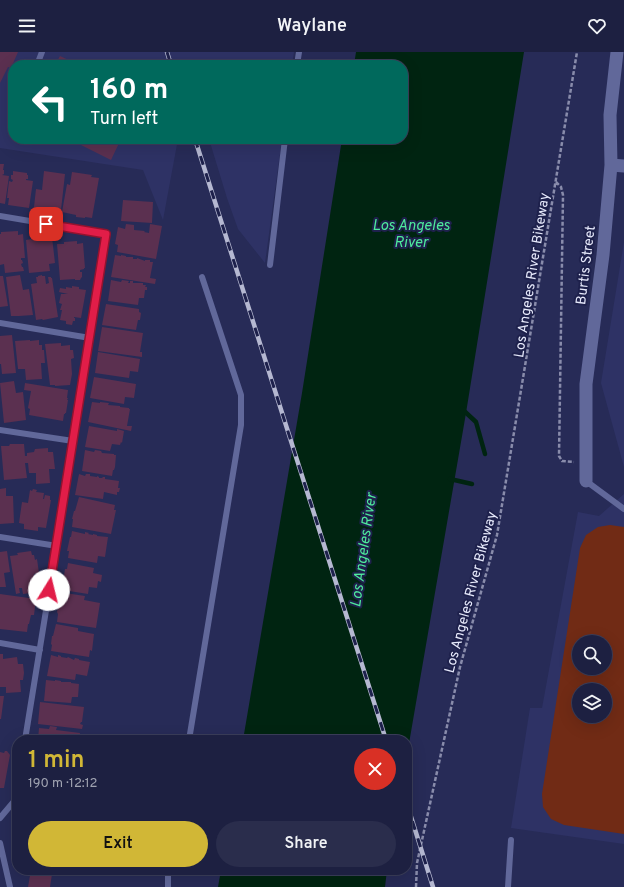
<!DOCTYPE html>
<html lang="en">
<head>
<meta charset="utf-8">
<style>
	:root { --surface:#1d2041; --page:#2a2d4c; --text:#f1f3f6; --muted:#a0a3b1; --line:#3b3e5a; --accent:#d1b736 }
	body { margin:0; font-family:Overpass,sans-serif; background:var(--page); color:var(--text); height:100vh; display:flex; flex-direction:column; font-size:15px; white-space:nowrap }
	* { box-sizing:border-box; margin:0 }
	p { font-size:13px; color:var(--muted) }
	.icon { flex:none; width:22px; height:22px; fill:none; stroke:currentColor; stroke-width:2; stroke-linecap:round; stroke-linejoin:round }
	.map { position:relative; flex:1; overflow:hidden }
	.side { position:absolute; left:12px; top:683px; width:400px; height:140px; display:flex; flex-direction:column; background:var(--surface); border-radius:16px; box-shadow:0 4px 16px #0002,0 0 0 1px var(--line) }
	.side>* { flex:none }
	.top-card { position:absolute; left:8px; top:8px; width:400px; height:84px; border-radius:16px; box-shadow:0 4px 16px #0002,0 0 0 1px var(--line); background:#00695c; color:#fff; overflow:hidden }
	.tools { position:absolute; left:572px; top:583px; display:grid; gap:8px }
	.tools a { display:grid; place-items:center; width:40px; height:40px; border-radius:50%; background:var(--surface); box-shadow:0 4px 16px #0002,0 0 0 1px var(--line); font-size:20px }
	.pin { position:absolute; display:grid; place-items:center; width:34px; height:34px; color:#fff; margin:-17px; border-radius:8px; box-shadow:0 2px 6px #0006 }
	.me { position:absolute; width:44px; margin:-22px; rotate:9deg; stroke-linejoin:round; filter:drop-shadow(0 0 3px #0008) }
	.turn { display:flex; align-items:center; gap:14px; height:84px; padding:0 16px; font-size:18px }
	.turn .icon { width:52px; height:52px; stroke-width:2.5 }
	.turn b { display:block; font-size:28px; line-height:34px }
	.round { display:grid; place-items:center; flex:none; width:42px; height:42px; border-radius:21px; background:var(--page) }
	.summary { display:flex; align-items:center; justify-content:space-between; height:68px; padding:0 16px }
	h1 { font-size:24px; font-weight:600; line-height:30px; color:var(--accent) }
	.primary-button { display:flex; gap:8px; margin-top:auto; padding:8px 16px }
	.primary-button a { flex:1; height:46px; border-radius:24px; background:var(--accent); color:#111; font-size:16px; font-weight:600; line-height:46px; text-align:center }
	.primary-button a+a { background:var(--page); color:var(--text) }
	header { display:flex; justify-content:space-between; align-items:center; height:52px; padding:0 16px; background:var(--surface); font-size:18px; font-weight:600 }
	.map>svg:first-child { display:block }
	.built { fill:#2e3265; fill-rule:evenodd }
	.green { fill:#712b15; fill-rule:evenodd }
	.water { fill:#002411 }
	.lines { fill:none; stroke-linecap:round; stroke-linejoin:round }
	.stream { stroke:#002411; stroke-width:4.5 }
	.building { fill:#5b3050 }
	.path { stroke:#898cab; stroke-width:2.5; stroke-dasharray:4 2; stroke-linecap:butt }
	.service { stroke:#61689a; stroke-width:6 }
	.minor { stroke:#61689a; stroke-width:13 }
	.rail-casing { stroke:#b5b8d1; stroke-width:4.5 }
	.rail { stroke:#1e214c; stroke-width:3; stroke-dasharray:9; stroke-linecap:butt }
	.route-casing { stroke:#92132f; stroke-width:10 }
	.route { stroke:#e11d48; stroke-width:7 }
	.labels { text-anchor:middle; stroke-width:4; stroke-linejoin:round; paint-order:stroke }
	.street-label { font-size:14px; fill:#e6e9fb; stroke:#1e214c }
	.water-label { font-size:15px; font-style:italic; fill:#4eea9c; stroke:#1e214c }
</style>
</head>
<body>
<header><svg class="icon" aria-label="menu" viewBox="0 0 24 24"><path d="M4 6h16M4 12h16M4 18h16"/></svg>Waylane<svg class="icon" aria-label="heart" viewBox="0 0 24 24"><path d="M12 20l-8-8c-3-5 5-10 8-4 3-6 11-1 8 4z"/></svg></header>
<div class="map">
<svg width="624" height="835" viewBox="0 0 624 835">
	<rect width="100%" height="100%" fill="#272b57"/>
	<path class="built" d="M0,0H294L292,13H13V87H178L163,168L143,118L0,96Z
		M209,87H282L265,211L238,177L227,146Z
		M624,190V415L601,331Z
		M624,442V792L511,776L530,656H542L578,460L599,464ZM579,590H605V616H579ZM579,638H605V664H579Z"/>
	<path class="green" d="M610,473L624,475V782L564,773L551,767L543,755L542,742L580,496L586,483L598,475ZM579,590H605V616H579ZM579,638H605V664H579Z"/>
	<path class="water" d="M356,0H524L466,361L407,703V688H243L302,341L342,87H403V13H354Z
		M221,818H387L385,835H218Z"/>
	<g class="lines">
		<path class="stream" d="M462,357L476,370L485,402
			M450,427L472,432"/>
	</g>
	<path class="building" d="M0,0H18L11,16L8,15L0,31Z
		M60,4L79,13H55Z
		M69,87H121L111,108Z
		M0,112H4L3,118H4V122L2,123L9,124L5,152L0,151Z
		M13,119L27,121V123H28V127H26V128L33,129L29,156L8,153L9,146H7L9,129L12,130L13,128L11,127V123H13Z
		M44,119L65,122L61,158L54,157L53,160L40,158V155H34L36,137L42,138Z
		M72,120L92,123L91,125L99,126L92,166L85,165V166L76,165V163L62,160L67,132L70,133Z
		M123,148L153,150L152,171L121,169Z
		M126,172L134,173V178L145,179L144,180L149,181L150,172L162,174L156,207L117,200L118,193L115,192L118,175L125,177Z
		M18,179V183L23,182L25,206H21V208H22L23,211L21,212L22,215H23L24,219L5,221L4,212L0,213V182H1V180Z
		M46,184V185H52L55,211L49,212L50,219L29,221L26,188L32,187V185Z
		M77,189V192L83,191L85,216H84V217L80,218V220H82V225L81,226L80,228H75V227L60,228L57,192H64V190Z
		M115,203L121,204V203L126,204V205H133V207H137V206L145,209V208H150V210H153L150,226L156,227L155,232L111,225Z
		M20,223L23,238L29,237L33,263L19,264H11L6,225Z
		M42,223V224H45L46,232L49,231L48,225H51V226H52L58,265L43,268L42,267L36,268L31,232L37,231L36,225H38V224Z
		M0,224H3L8,254L0,255Z
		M111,228L121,230L122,228L129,229L128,231H130V229H133V231H143V233H146L145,235H147V238H145L144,246H139L138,253L108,249Z
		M72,234L79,235V237L86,238L81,266L74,265V266H75V269H73L72,273L66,272V269L60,268L62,258H60L62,252L59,251L61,242H68L59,240L60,236L66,237V235L72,236Z
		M106,252L139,257V260L141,261L140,268H138L136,278L102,273Z
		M102,275L143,281L140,300H142V305L98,299Z
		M12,283L16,321L2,322L1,312H0V284Z
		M30,288V289L39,288V293H42V298H44L45,311H41L42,327L26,328L25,317H18L15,289Z
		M61,291V294L70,293V298H73L74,306L71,307L72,322L70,333L55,334V333H50L45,292Z
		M98,300L140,307L138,320L130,319L129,326L95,321Z
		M94,325L136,332L134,346L125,345L124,352L90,346Z
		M14,329L16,341L23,340L26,368L4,371L0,331Z
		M25,331L68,338L67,346H68L67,348H68L66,361H65V362H64L63,369L29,363L30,357L28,356L31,339L24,338Z
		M92,350L100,351V350L109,351L108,353L120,354V355L129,356V357H130L127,374H132L131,379L88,370Z
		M89,374L117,379V377L124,379L122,391L121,390L120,393L112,392L110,399L85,395Z
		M10,392H24L25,404H27V401L34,400L35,397L48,396V400H53L55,417H49L50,431L36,432V421H29L28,411H25L27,426L4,428L1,394H9Z
		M85,398L94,400L95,398L101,399L102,401L114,402V403H116L115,415L114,418H113L112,424L82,419Z
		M79,422L85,424L86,422H90V424L97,425V424L99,425V426H102L103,425H105V427L119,429L118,436H120L119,440H117V443L104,440L103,447L75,443Z
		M6,436V444H13L14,471L0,472V437Z
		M33,437L37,438L36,440L44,441L43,447H44L45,443L50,444V448H51L46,476L38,475V479L24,477V472L19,471L22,450L28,451L30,438L32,439Z
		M79,445L115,453L114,458H116L111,482L72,475L73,467H72L74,459H75Z
		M72,479L85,482V480L89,481L88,482L93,483V482L97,483V484L108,485L105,505L98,504L97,511L68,506L69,499H67L70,485H71Z
		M7,499L10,520L4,521L6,535H0V500Z
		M31,499L32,503H34L35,508L37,507L39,521L34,522L37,540L23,542L22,536H19L20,541L16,542L10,504L18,503L17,501Z
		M68,511L94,516L93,521L102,523L101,530L98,529L97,536L89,535L88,542L63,538L64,531L63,530L65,517H67Z
		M65,541L85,544L84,548L100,551L96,576L57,570L58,562L57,560L58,555L61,552L62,544L64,545Z
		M0,542L36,547L34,563H31L29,572H28L27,580L0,577Z
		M56,572L78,576V579L94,582L92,599L90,598L89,605L51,599L52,593L51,592L52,584H53Z
		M0,602H3V607L17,605L18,612H23L24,621L23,628H20L21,640L6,641V635H0Z
		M51,603L58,605V603L61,604V605L67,606L68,605L74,608L75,606L79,607V608L90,610L87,624L76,622L75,628L47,624Z
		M46,628L55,629V628L61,629V630H71V631L79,632L78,645H72L71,651L44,649Z
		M0,644H4L1,667H0Z
		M40,650L84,655L82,670H81L80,672L83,673L82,677L38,672Z
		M50,674L57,675L56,678L80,681L79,688H38L39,676L49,677Z
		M5,699H7L10,703L4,736H0V700L4,701Z
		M31,818L52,822L50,835H28Z"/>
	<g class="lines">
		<path class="path" d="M556,130L561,135L563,143L559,404L562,409L574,410
			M416,835L417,811L460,615L497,483L577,0"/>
		<path class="service" d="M37,13L42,0
			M297,13L299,0
			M0,164L107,182L25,688
			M270,213L285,87
			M0,271L90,286
			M0,378L73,389
			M586,429L624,457
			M0,485L57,494
			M0,591L40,598
			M189,688L241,373V343L202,225
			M0,766L16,747L17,741
			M0,791L10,835
			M168,835V818
			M508,835L511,788"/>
		<path class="minor" d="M611,113L624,114
			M586,429V332L603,203L611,113L610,63L617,0"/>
		<g class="rail-casing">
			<path id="rail" d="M167,0L171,13
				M195,87L386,688
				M407,752L433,835"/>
		</g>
		<use href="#rail" class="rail"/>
	</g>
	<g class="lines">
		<g class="route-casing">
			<path id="route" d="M46,172L106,182L49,538"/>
		</g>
		<use href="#route" class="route"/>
	</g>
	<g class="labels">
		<g class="street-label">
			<text transform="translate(585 213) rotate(-83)" y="5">Burtis Street</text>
			<text transform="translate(531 223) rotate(-81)" y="5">Los Angeles River Bikeway</text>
			<text transform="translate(470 540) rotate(-75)" y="5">Los Angeles River Bikeway</text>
		</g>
		<g class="water-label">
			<text x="411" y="178">Los Angeles<tspan x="411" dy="17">River</tspan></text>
			<text transform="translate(363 498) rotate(-82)" y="5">Los Angeles River</text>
		</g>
	</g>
</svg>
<div class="tools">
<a><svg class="icon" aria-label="search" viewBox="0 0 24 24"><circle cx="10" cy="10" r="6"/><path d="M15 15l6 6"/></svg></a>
<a><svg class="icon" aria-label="layers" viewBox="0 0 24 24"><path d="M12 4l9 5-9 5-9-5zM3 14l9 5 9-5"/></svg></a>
</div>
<div class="pin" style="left:46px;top:172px;background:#d93025"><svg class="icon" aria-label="arrive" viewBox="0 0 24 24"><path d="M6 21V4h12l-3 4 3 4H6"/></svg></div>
<svg class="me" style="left:49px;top:538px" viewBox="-20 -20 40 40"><circle r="19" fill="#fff"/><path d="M0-13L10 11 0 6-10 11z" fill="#e11d48"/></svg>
<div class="top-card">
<div class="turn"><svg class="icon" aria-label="left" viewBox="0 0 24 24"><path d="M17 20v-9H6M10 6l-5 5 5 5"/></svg><div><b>160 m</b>Turn left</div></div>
</div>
<section class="side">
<div class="summary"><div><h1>1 min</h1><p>190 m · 12:12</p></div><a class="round" style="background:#d93025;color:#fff"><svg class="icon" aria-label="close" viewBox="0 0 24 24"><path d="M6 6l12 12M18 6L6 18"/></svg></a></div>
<div class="primary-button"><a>Exit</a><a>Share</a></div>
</section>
</div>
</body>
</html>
